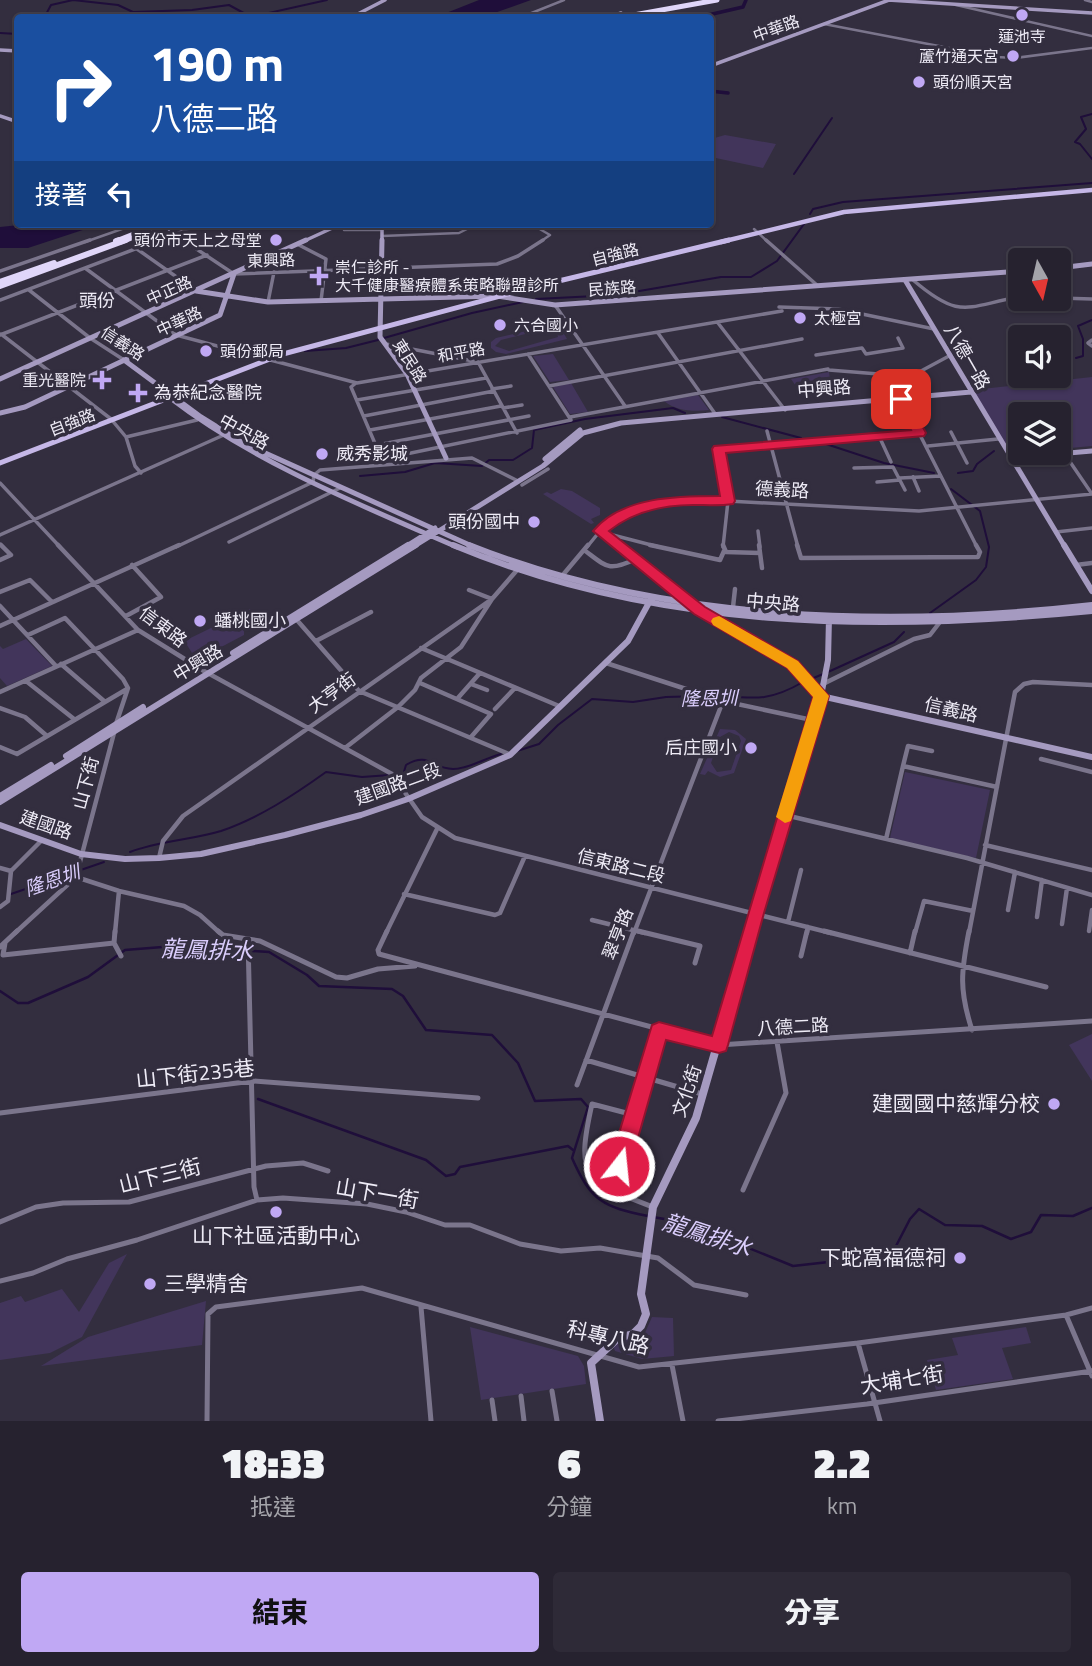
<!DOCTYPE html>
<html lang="zh-TW">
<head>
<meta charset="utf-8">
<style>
	:root { --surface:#26222f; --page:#2e2a37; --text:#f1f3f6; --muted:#a4a4aa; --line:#423f4b; --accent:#c0a8f4 }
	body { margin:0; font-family:"Titillium Web","Noto Sans TC",sans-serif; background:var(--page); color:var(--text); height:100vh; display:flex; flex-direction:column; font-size:26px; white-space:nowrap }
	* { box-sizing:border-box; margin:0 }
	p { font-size:23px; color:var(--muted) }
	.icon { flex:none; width:38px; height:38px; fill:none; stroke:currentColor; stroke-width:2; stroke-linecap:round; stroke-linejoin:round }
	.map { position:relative; height:1421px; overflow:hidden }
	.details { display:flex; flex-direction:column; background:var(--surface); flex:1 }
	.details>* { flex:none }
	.banner { position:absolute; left:14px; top:14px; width:700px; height:214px; border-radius:7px; box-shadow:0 2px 5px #0004,0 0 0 2px var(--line); background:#1a4fa0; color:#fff; overflow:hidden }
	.needle { width:46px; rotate:172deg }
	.tools { position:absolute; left:1008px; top:248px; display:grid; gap:14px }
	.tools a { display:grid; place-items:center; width:63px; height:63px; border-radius:7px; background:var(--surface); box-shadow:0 2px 5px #0004,0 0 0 2px var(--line); font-size:35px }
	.pin { position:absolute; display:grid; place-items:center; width:60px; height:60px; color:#fff; margin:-30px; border-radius:14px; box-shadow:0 4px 10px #0006 }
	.me { position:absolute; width:77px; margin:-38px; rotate:16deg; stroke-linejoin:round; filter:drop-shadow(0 0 5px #0008) }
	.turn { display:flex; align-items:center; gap:24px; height:147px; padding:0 21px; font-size:32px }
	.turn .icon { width:91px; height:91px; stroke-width:2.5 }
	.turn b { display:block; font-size:49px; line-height:60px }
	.then { display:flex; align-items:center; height:66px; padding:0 21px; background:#0003; gap:14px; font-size:26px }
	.eta { display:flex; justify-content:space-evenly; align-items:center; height:119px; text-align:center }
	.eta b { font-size:42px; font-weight:800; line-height:49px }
	.button { display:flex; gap:14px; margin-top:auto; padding:14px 21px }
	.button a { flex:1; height:80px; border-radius:7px; background:var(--accent); color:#111; font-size:28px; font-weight:800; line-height:80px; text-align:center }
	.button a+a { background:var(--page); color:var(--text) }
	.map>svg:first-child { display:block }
	.green { fill:#42355b; fill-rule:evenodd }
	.water { fill:#1f0e3a }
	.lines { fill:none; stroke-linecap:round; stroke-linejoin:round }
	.stream-far1 { stroke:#1f0e3a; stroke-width:2 }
	.stream { stroke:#1f0e3a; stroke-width:2.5 }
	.canal { stroke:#1f0e3a; stroke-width:3.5 }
	.street-far3 { stroke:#7b758c; stroke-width:2.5 }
	.street-far2 { stroke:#7b758c; stroke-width:3.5 }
	.street-far1 { stroke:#7b758c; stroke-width:4.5 }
	.street { stroke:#7b758c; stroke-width:5 }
	.secondary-far3 { stroke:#a59ac0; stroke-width:3.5 }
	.secondary-far2 { stroke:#a59ac0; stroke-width:5 }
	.secondary-far1 { stroke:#a59ac0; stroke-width:6 }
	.secondary { stroke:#a59ac0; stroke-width:8 }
	.primary-far1 { stroke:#c5b7e7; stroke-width:4.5 }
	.primary { stroke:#c5b7e7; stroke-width:5 }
	.highway-far1 { stroke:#e0d6f9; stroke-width:5 }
	.highway { stroke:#e0d6f9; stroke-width:6 }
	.highway-bridge-far1 { stroke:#e0d6f9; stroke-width:5 }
	.highway-bridge { stroke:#e0d6f9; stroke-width:6 }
	.route { fill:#e11d48; stroke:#92132f; stroke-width:2 }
	.slow { fill:#f59e0b }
	.poi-dot { fill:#c0a8f4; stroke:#332e3f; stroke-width:2.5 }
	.labels { text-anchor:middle; stroke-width:7; stroke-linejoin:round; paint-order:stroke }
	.far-street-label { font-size:16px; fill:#eeebf6; stroke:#332e3f }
	.far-poi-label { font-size:16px; fill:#eeebf6; stroke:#332e3f; text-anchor:start }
	.far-quarter-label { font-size:18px; fill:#eeebf6; stroke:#332e3f }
	.street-label { font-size:18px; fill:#eeebf6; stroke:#332e3f }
	.poi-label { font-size:18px; fill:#eeebf6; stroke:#332e3f; text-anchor:start }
	.water-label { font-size:19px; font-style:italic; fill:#dacdfc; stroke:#332e3f }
	.near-street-label { font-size:21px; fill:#eeebf6; stroke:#332e3f }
	.near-poi-label { font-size:21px; fill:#eeebf6; stroke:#332e3f; text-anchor:end }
	.near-water-label { font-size:23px; font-style:italic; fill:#dacdfc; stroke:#332e3f }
</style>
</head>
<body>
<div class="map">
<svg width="1092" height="1421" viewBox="0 0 1092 1421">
	<rect width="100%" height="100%" fill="#332e3f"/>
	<path class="green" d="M725,135L776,144L763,168L711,157V139Z
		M548,326L562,330L567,339L506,354L496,352L491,348V342L496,338ZM546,329L556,330L558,337L509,351L495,346L501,340Z
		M553,354L569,380L550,382L533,356Z
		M829,372L830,379L826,385L815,383L812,396L805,399L791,379Z
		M1092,377V446L1059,449V415H1020V453L1010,454L973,390Z
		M571,383L588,412L570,414L553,387Z
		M698,395L709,410C694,412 676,411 664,401Z
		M561,489L572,491L600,508V515L591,519L594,523L591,524L543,494L547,492L551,494Z
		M250,609L252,612L235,620L244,626V635L208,654L192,653L187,645L180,648L174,646Z
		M26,639L52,666L7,686L0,678V646L3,649Z
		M720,729L735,730L746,739L734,773L720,777L708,771L705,775L700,774ZM729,732L739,736L741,741L731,770L717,772L711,763L720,737Z
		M905,772L990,790L976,858L890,838Z
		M1092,1034V1081L1069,1045Z
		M127,1254L82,1337L50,1353L0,1360V1303L21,1296L25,1302L62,1289L79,1312L109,1263Z
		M206,1301L202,1345L41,1366L88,1337Z
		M652,1317L673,1318L674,1356L642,1359L615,1351L613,1345L621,1340L644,1335Z
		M470,1327L578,1356L584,1366L586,1384L481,1400Z
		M1026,1327L1031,1343L1002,1348L1013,1379L936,1390L927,1360L958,1355L952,1338Z"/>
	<path class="water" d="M479,0H531L483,17H436Z
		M29,224H101L28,248H0V227Z"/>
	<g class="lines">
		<path class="stream-far1" d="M44,18L51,5L73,0L118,5L133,12L192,10L229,5L251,17L327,0
			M0,33L18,34
			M1092,114L1081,117L1086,129L1075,142L1080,144L1092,159
			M794,174L832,118
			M810,214L813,209L843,202L1092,183
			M536,299L616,295L721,277H751L777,261L804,224
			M384,338L472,313L523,302
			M305,351L346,348L378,340
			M1076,358L1083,356V339L1078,326L1092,320
			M722,417L801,438
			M826,444L884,463L934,473
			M958,473L973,471L977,464L994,451
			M360,476L405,472L435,463L482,466L489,460H513L532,448L534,430L585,419L673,408L685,413
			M930,613L976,580L986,567L989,547L980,511L951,489
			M828,672L894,642L904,632
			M809,680L823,674
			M712,695C752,698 767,703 803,682
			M517,751L539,744L558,725L592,699L633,702L666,697L703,696
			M396,775H403L406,765C429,751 432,769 453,769C469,769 485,758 501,754
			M130,852C159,841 191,840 221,831C259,818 294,795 326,772L362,777L390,775
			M11,894L104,862"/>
		<path class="stream" d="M0,991L18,1003H28L88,977L125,950L175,946L269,952L307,975L319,986L392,989L403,996L426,1030L492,1035L518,1063L535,1101L581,1099L588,1107L572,1158C591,1201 603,1207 648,1216
			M258,1099L426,1160L446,1176L455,1174L460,1167L568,1146L573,1150
			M653,1217L687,1223L793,1266L882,1256L895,1248L910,1219L919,1209L945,1225L982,1226L1011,1239L1031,1232L1041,1215L1073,1216L1092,1208"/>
		<path class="canal" d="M695,18L743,7L746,0
			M710,91L728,93"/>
		<path class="street-far3" d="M1085,0L1092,2
			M956,5L1092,36
			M519,18L564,0
			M824,24L996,57L1015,58L1092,48
			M531,224L550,235L540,242
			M754,229L768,242
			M344,230H382
			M176,235L186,242
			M382,236L459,233L477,224
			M85,242L136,224
			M154,242L201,224"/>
		<path class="street-far2" d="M183,240L234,274L497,264L518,256L543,240
			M766,240L818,286
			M297,244L326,259L321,301
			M137,249L195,290
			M85,268L176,335L357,383L782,311
			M0,271L90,240
			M913,280C961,321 966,306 1020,297
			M29,290L90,338L124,360
			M1059,298L1092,299
			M0,300L159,240
			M268,302L274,272
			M555,305L625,406
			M779,307L838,309L934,329
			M718,323L785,410
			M658,333L716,415
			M1,334L111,419L126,437L135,466L141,473
			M0,335L207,255
			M1092,340L1088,343L1092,346
			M386,344L473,361
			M528,354L569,417
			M816,355L862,348L866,354L903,348L898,338
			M478,362L517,433
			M829,370L903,376L921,371L949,356
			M890,376L977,547
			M356,383L351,387L382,460
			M549,386L802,339
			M492,389L511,386
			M357,400L486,378
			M503,408L522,405
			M364,416L494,391
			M570,417L828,369
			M370,430L501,406
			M767,431L798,547
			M951,432L967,463
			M879,436L891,462
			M126,437L197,420
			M377,445L529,416
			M928,446L998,439
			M1064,453L1092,494
			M382,459L571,420L570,417
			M854,468L893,467L905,490
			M913,477L919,491
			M900,478L941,476
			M877,482L900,480
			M0,483L60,547
			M522,485L548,469
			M758,531L760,547
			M1056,532L1092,528
			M605,533L659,547
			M0,535L226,434
			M610,537L622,547
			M229,542L340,488
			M0,544L3,547
			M176,547L313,482L314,475L320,470L472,458L518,481
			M587,547L600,531L620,515L667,502L728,501L919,511L1092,494
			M723,547L728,501L719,449L919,433"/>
		<path class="street-far1" d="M58,545L138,630L204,671L392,774L422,817L455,838L831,933
			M620,545L689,601
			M650,545L720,560L724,551
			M723,545L726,552L760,553
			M759,545L762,568
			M797,545L801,558L978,557L980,552L976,545
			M584,550C607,567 608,572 636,559
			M0,560L11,555L1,545
			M1076,565L1092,563
			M562,576L588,545
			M0,592L30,580L52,602
			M0,606L56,666
			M733,607L735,589
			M126,616L161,597L132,565
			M296,619L359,691L509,754
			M0,626L179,545
			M28,635L65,618L123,679L128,688L116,724
			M316,641L371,612
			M421,648L559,706
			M606,663L723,701L812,720
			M61,664L104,701
			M26,681L74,719
			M420,683L491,714L471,737
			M471,684L487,690
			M823,684L914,639L930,635L940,622
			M0,692L138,630
			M457,699L480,673
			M0,708L25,717L47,736
			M495,709L515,688
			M0,747L17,754L127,689
			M345,748L398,707L415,690L421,678L461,647L492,599L469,590
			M932,751L908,746L903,766L997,787
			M1041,759L1092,772
			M785,815L967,858L1092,895
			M886,839L903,766
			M985,845L1092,870
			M159,858L163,841L183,816L492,599L518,569
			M0,868L11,871
			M76,877L119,891L184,906L200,915L220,933
			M404,894L495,915L500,913L525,856
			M0,907L8,901L11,871L41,841
			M1008,910L1015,872
			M1037,917L1042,880
			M592,920L645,933
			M788,922L801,870
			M1062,924L1067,888
			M1089,931L1092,910
			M15,933L76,877L114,733
			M115,933L119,891
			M386,933L437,829
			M634,933L723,701
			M807,933L808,927
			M915,933L924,901L973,911
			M969,933L1015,692L1024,684L1033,682L1092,685"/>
		<path class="street" d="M218,931L223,935L260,941L336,977L347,978L378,969L415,966
			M387,931L378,950L379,954L719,1045L1092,1021
			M638,931L700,946L695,963
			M824,931L1046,987
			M969,931C961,972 959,990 972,1030
			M248,940L254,1187L257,1200
			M5,943L3,955L114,943
			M114,943L115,931
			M114,943L121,956
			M0,947L17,931
			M910,953L915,931
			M801,956L807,931
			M586,1060L702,1094
			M577,1085L634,931
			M0,1113L253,1081L478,1098
			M634,1115L592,1104C575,1179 585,1181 653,1207
			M743,1190L786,1093L777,1042
			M612,1191L659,1030
			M0,1222L36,1207L63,1203L129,1202L266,1166L303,1163L328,1171
			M0,1281L33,1273L67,1259L137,1240L257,1200L283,1198L367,1204L406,1212L445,1225H470L520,1244L561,1251L600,1248L658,1258L694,1285L746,1295
			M421,1307L431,1421
			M1066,1315L1092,1376
			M858,1343L880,1421
			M672,1365L683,1421
			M552,1391L557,1421
			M521,1396L524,1421
			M492,1400L495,1421
			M207,1421L208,1314L216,1307L362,1288L639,1367L858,1343L1066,1315L1092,1308
			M718,1421L867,1404L1092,1371"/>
		<path class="secondary-far3" d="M888,0L1092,13
			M350,18L385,0
			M0,50L18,51
			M710,66L889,0
			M0,116L18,122
			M169,229L176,235
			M302,242L341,224
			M382,242V224"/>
		<path class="secondary-far2" d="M382,240L380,337L407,374L446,458
			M1059,268L1092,264
			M905,280L1065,547
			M196,291L268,302L497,296L555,305L1020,271
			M124,360L201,417L243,443L474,547
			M0,379L306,240
			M171,394L169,397C255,463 358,504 457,547
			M0,413L25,407L220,315L234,274
			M1010,458L1092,451
			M545,459L580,430
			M405,547L435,528
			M413,547L543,466L583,433L621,423L971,392"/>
		<path class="secondary-far1" d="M453,545C656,630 877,632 1092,611
			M469,545C662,622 888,628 1092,605
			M1064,545L1092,591
			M701,611L793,665L821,696L1092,757
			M233,653L408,545
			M66,756L143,707
			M0,796L51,765
			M0,802L416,545
			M0,825L81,854L125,859L159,858L201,854L285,835L361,815L408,799L510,755L628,641L651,599
			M749,933L821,696L828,660L829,618"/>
		<path class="secondary" d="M600,1421L591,1363L618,1338L633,1334L641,1326L646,1314L641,1294L653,1207L696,1118L750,931"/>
		<path class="primary-far1" d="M721,242L844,212L1092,190"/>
		<path class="primary" d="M0,463L283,354L542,285L729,240"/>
		<path class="highway-far1" d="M604,18L621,14
			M617,18L717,0
			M116,241L159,224"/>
		<path class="highway" d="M116,241L119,240
			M0,282L54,263"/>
		<path class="highway-bridge-far1" d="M121,242L169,224"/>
		<path class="highway-bridge" d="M0,286L126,240"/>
	</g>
	<path class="route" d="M901,395L908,399L926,433L924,436L726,453L735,501L733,504C720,506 706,505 693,505C663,505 633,512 609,531L705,607L798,661L829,696L764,913L728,1045L726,1051L719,1053L666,1040L630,1166L627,1172L619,1175L612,1172L609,1166L652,1025L659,1022L712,1036L813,697L787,668L694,614L593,531C622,496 679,496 720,496L712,449L714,446L911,430L895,399Z"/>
	<path class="slow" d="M719,616L798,661L829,696L791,821L785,823L776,817L813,697L787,668L713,625L711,621L713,618Z"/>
	<g class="poi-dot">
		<circle cx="1022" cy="15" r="7"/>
		<circle cx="1013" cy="56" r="7"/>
		<circle cx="919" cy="82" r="7"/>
		<circle cx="276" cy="240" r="7"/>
		<path d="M315.5 265.5h7v7h7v7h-7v7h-7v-7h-7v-7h7z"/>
		<circle cx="800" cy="318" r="7"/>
		<circle cx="500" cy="325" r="7"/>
		<circle cx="206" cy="351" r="7"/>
		<path d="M98.5 369.5h7v7h7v7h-7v7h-7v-7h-7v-7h7z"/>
		<path d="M134.5 382.5h7v7h7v7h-7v7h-7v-7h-7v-7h7z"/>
		<circle cx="322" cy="454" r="7"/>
		<circle cx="534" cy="522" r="7"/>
		<circle cx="200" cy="621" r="7"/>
		<circle cx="751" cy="748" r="7"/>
		<circle cx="1054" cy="1104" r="7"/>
		<circle cx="276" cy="1212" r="7"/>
		<circle cx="960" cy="1258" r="7"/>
		<circle cx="150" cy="1284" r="7"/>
	</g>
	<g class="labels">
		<g class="far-street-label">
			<text transform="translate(776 28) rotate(-20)" y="6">中華路</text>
			<text transform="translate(615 254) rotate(-14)" y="6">自強路</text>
			<text transform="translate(271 260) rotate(-2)" y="6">東興路</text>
			<text transform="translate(612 288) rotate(-4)" y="6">民族路</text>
			<text transform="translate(169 290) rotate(-24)" y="6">中正路</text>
			<text transform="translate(179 321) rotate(-25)" y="6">中華路</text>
			<text transform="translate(123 343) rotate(33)" y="6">信義路</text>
			<text transform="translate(461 352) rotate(-10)" y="6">和平路</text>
			<text transform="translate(410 361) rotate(58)" y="6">東民路</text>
			<text transform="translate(72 422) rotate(-21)" y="6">自強路</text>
		</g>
		<g class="far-poi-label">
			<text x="1022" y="42" text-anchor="middle">蓮池寺</text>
			<text x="999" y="62" text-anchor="end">蘆竹通天宮</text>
			<text x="933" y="88">頭份順天宮</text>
			<text x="262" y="246" text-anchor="end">頭份市天上之母堂</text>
			<text x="335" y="273">崇仁診所 -<tspan x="335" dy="18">大千健康醫療體系策略聯盟診所</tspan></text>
			<text x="814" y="324">太極宮</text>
			<text x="514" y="331">六合國小</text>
			<text x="220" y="357">頭份郵局</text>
			<text x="86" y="386" text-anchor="end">重光醫院</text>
		</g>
		<g class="far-quarter-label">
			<text x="97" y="307">頭份</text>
		</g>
		<g class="street-label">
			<text transform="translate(967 357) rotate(60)" y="6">八德一路</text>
			<text transform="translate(824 389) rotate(-5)" y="6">中興路</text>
			<text transform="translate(244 432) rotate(29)" y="6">中央路</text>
			<text transform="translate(782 490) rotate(3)" y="6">德義路</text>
			<text transform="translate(773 603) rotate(5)" y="6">中央路</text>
			<text transform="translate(163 627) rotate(37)" y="6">信東路</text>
			<text transform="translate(198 663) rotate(-31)" y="6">中興路</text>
			<text transform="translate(332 693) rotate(-36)" y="6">大亨街</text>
			<text transform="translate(951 710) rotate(13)" y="6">信義路</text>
			<text transform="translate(86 783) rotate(-75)" y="6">山下街</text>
			<text transform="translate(398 784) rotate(-20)" y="6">建國路二段</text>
			<text transform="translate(46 825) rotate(19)" y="6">建國路</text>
			<text transform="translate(621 866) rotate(14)" y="6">信東路二段</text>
			<text transform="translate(618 934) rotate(-69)" y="6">翠亨路</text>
			<text transform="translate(793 1027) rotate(-3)" y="6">八德二路</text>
			<text transform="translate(687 1091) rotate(-71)" y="6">文化街</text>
		</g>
		<g class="poi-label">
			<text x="154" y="399">為恭紀念醫院</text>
			<text x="336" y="460">威秀影城</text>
			<text x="520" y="528" text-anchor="end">頭份國中</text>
			<text x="214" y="627">蟠桃國小</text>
			<text x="737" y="754" text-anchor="end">后庄國小</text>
		</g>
		<g class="water-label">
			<text transform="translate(709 698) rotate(-1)" y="7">隆恩圳</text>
			<text transform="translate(52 880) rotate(-19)" y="7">隆恩圳</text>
		</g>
		<g class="near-street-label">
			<text transform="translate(195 1074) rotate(-6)" y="7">山下街235巷</text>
			<text transform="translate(160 1176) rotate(-14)" y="7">山下三街</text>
			<text transform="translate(377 1194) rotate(10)" y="7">山下一街</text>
			<text transform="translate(608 1338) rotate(13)" y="7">科專八路</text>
			<text transform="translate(902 1380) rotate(-9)" y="7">大埔七街</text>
		</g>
		<g class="near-poi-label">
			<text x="1040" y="1111">建國國中慈輝分校</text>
			<text x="276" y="1243" text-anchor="middle">山下社區活動中心</text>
			<text x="946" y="1265">下蛇窩福德祠</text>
			<text x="164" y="1291" text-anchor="start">三學精舍</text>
		</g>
		<g class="near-water-label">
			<text transform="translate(207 950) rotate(2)" y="8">龍鳳排水</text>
			<text transform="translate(707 1235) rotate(18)" y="8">龍鳳排水</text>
		</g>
	</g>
</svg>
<div class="tools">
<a><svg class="needle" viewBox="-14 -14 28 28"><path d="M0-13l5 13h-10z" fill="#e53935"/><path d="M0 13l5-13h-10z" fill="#a4a4aa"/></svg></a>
<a><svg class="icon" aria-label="sound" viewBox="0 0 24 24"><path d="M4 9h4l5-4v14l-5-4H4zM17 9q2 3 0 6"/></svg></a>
<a><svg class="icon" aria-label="layers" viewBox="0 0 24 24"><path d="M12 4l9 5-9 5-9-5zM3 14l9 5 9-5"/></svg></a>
</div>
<div class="pin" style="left:901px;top:399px;background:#d93025"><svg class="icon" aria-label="arrive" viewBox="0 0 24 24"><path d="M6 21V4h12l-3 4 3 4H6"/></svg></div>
<svg class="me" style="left:619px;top:1166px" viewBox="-20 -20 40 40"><circle r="17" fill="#e11d48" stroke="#fff" stroke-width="3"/><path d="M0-11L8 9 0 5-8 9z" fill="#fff"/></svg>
<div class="banner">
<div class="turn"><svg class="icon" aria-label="right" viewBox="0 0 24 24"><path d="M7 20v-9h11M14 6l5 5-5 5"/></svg><div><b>190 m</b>八德二路</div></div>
<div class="then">接著<svg class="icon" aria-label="left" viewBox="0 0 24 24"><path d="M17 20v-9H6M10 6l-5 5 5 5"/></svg></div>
</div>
</div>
<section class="details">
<div class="eta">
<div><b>18:33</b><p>抵達</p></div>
<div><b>6</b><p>分鐘</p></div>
<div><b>2.2</b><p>km</p></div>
</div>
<div class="button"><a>結束</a><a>分享</a></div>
</section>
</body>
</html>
